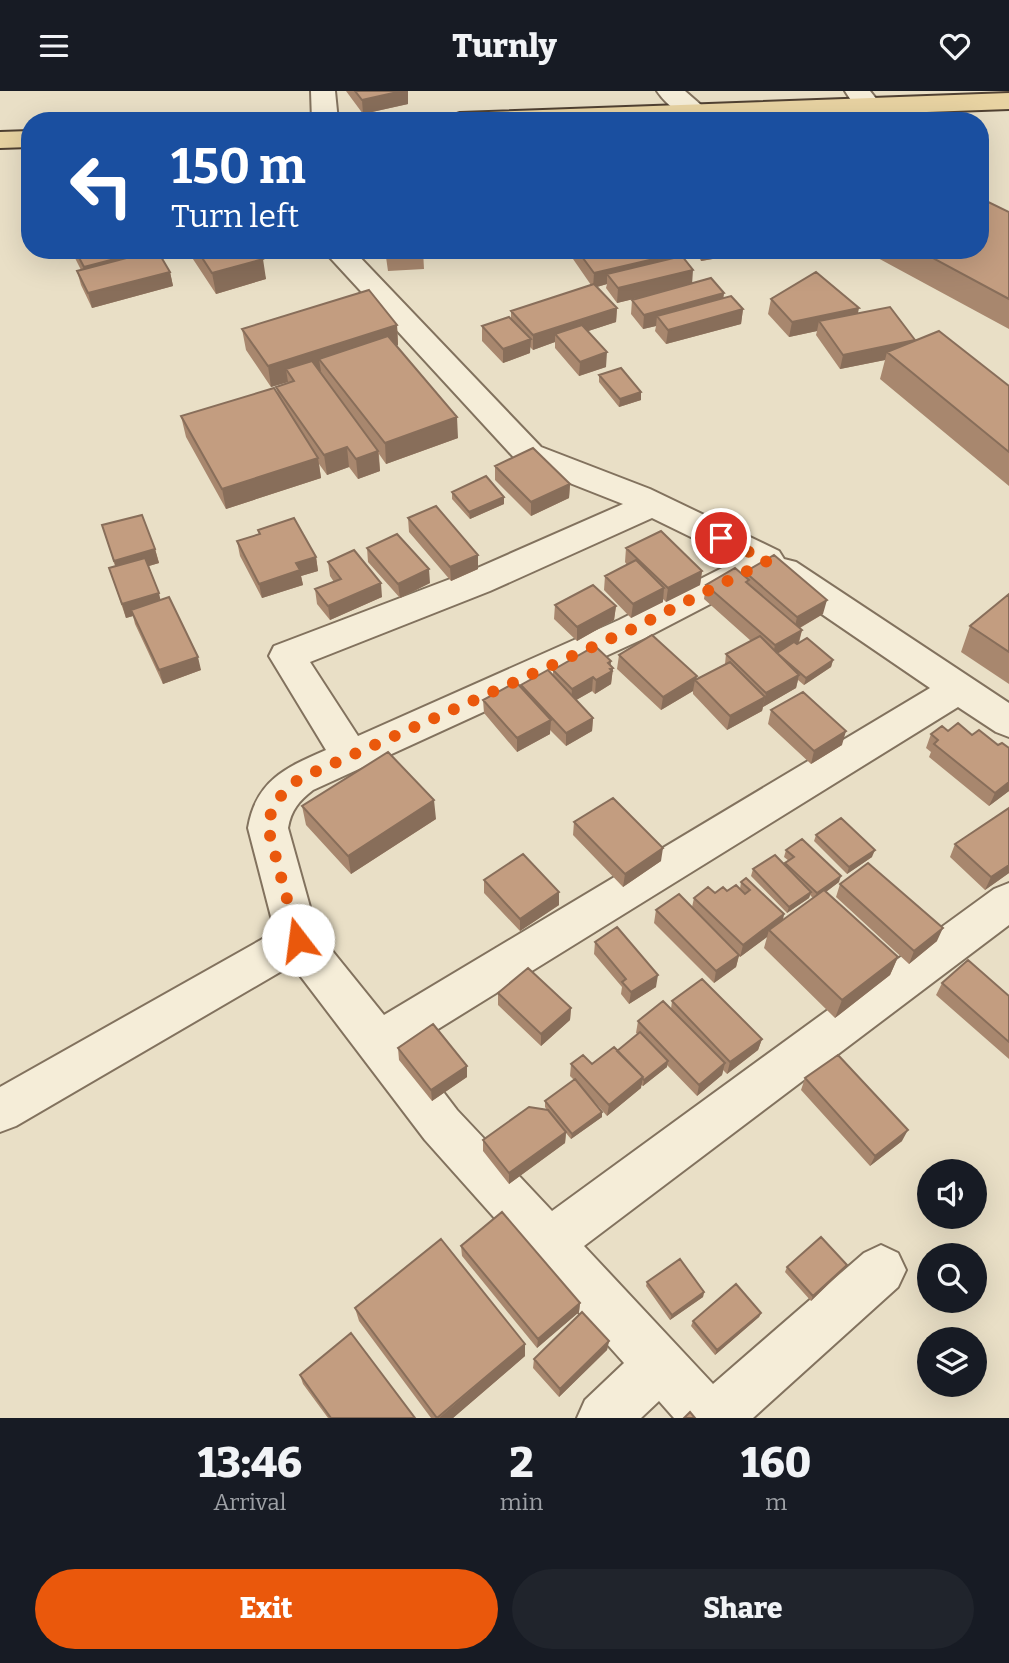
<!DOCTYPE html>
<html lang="en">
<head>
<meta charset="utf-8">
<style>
	:root { --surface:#171b24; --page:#20242c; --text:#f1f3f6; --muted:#9ea1a6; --accent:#ea580c }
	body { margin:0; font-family:Bitter,serif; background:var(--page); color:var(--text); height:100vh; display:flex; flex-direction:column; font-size:26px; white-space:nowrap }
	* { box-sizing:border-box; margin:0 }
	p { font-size:23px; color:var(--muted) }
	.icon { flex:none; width:38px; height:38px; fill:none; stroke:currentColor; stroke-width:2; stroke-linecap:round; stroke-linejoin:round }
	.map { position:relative; height:1327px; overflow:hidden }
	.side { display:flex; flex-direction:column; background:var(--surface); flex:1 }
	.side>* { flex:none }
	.top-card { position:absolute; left:21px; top:21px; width:968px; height:147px; border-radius:28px; box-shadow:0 7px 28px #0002; background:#1a4fa0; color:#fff; overflow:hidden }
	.controls { position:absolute; left:917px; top:1068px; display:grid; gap:14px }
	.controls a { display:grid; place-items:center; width:70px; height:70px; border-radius:50%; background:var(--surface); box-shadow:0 7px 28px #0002; font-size:35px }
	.pin { position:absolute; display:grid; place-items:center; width:60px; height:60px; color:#fff; margin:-30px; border:4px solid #fff; border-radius:50%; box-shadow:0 2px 7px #0007 }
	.me { position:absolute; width:77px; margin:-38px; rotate:345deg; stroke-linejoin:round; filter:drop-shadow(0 0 5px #0008) }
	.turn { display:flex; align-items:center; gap:24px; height:147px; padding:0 35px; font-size:32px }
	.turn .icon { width:91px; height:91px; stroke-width:2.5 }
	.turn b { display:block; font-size:49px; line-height:60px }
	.eta { display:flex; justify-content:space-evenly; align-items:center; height:119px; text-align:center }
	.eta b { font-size:42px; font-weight:800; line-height:49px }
	.button { display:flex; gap:14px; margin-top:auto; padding:14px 35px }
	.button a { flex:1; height:80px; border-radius:42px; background:var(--accent); color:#fff; font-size:28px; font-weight:800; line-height:80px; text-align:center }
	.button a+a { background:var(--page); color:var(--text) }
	header { display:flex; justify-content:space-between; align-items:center; height:91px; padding:0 35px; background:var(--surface); font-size:32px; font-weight:800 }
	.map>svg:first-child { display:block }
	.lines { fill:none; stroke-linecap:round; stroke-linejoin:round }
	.minor-casing { stroke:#82725e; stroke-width:4 }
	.major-casing { stroke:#504132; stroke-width:4 }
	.minor { fill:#f5edd8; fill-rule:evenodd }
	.major { fill:#e8d3a2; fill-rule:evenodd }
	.wall { fill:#a8876e }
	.shaded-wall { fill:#886e5a }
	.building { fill:#c39d80; stroke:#886e5a; stroke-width:2 }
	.route { stroke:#ea580c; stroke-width:12; stroke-dasharray:0 21.6 }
</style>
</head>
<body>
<header><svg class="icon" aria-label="menu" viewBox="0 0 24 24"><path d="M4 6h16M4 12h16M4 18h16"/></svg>Turnly<svg class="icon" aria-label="heart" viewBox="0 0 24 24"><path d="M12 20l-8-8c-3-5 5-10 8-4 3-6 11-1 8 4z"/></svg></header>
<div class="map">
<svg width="1009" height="1327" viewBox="0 0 1009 1327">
	<rect width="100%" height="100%" fill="#e9dfc6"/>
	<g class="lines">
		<g class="minor-casing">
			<path id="minor" d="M311,0H335L338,30H312Z
				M657,0H685L708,20L704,25C686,30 667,15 657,0Z
				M845,0H870L882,15L878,20C860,25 854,14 845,0Z
				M323,159H353L541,356L650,398L779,460L784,468L796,471L1009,612V646L996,641L958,616L409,956L457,1019L552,1120L994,798L1009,792V834L584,1155L713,1293L864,1162L881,1154L898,1162L906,1179L898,1196L753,1327H674L659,1310L641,1327H577L585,1309L624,1272L425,1049L292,874L16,1035L0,1041V996L275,841L248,737C256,689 287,676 326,659L269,565L274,555L466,482L623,413L519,372ZM652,427L738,469L619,529L358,645L310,571L490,500ZM768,483L772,489L930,597L384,924L317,841L288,737C291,719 299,710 313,699L645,547Z"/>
		</g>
		<g class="major-casing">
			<path id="major" d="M1009,2V18L676,30H447L451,25L460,22Z
				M30,40V56L0,57V41Z"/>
		</g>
		<use href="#minor" class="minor"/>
		<use href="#major" class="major"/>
	</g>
	<path class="wall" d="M346,0H408V13L363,23Z
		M1009,121V238L863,159H980Z
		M71,159H153L170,181L173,195L92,217L81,194L77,180L81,179Z
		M187,159H257L266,188L216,203Z
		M385,159H423L424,178L388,180Z
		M484,159H513L485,161Z
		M573,159H593L598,165L671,164L670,168L692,193L724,202L723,207L743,218L741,233L666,253L655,240L656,235L643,238L631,223L632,209L661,201L617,212L606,197L607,193L597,196L617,217L616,231L588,240L606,276L579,285L555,257V251L533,259L530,256V262L503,272L482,250V235L511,227V220L591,194L573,168Z
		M695,159H731L730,165L701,170Z
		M771,208L858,223L1009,295V395L880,288L885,269L840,278L816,244L817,240L789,246L768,223Z
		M397,234L398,254L397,255L458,347L386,373L379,363L380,380L358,388L349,376L327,384L319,373L321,387L226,418L186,346L181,325L278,303L276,296L288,292V291L271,296L246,259L242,238Z
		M599,284L641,309L619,316L599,291Z
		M495,375L570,393L569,407L531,425L495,389Z
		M452,401L504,413L470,428L452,408Z
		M408,427L478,478L451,490L409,441Z
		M102,434L155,458L159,472L149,475L160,509L201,579L163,593L135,533L133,525L126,527L109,477L115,475Z
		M258,439L316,466L318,480L301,485L303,494L262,507L240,465L237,450L259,443Z
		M367,457L430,492L400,507L368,471Z
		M626,457L702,480L700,494L666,511L663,508V511L631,527L604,499L605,485L627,474L625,471Z
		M328,471L382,506L330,529L317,513L315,498L334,491L330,485Z
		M745,481L823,523L800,537L802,539L799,552L833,569L831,576L804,594L798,589L796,597L763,616L762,620L727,639L693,603V600L661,619L617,578L619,564L696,588L725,573L726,563L751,550L704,508L706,494L744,484Z
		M1009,503V593L961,561L970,535Z
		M555,514L616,515L614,529L577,550L554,528Z
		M610,574L613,577L611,593L595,603L592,600L576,609L593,627L592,640L566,655L550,639V643L517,661L484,622L483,609L521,597V594L553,584V579Z
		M771,619L842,654L811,673L768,633Z
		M931,643L1009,700L989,715L929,666L931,661L926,657Z
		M302,715L436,728L351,783L306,734Z
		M1009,717V782L985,799L950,766L955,753Z
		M574,731L661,770L623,796L573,744Z
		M816,744L872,766L847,783L814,750Z
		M786,759L839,791L826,801L898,866L890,884L835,927L764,857L767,846L740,866L739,865L736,876L714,892L654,832L656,819L692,816L694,807L740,798L741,791L784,823L783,829L813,807L810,804L809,807L787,822L751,785L753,778L785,774V772L789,770L784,766Z
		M484,789L559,814L520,840L484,802Z
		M840,793L937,850L909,873L836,806Z
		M595,851L656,896L629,913L621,903L622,896L594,863Z
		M942,892L1009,905V968L936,904Z
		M498,902L571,917L570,929L541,955L498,914Z
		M672,910L762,948L758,959L727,983L723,979L722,984L697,1005L667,974V976L643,995L641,994V997L607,1025L593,1009L602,1021V1026L571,1048L566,1042L565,1052L509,1093L483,1060V1049L547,1019L545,1016V1010L574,989L570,985L571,973H592L617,960L638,943L636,942L638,930L671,918Z
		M398,957L467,986L432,1010L399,969Z
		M805,987L902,1050L870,1075L801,999Z
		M461,1155L580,1212L579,1221L537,1257L462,1165Z
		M847,1174L844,1178L811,1210L785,1181L787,1176Z
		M647,1191L704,1201L703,1206L670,1229L646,1195Z
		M355,1217L525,1253V1265L453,1327H431L359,1230Z
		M761,1222L759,1226L715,1264L691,1235L693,1230Z
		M609,1250L607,1259L559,1306L533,1277L534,1268Z
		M300,1284L415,1327H328L303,1293Z"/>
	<path class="shaded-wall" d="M402,0H408V13L363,23L362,9Z
		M149,159H153L156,172L87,191L84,176Z
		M724,159H731L730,165L701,170L702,163Z
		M671,164L669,179L607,183V193L593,197L594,182Z
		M263,168L266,188L216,203L212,182Z
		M693,179L692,194L617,212L618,197Z
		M170,181L173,195L92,217L88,202Z
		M724,202L722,216L657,225L656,235L643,238L644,224Z
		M617,217L616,231L561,249L555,243V251L533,259V244Z
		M859,217L856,232L819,230L817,240L789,246L792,231Z
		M743,218L741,233L666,253L668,239Z
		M397,234L398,254L327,278L319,268L321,280L294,289L286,278L288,291L271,296L268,275Z
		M531,248L530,262L503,272V258Z
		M915,249L887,261L885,269L840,278L843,264Z
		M607,261L606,276L579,285L580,271Z
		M641,301V309L619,316L620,308Z
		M457,326L458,347L386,373L385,352Z
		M347,356L349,376L327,384L324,364Z
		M378,360L380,380L358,388L356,368Z
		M318,367L321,387L226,418L222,398Z
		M570,393L569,407L531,425V411Z
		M504,406V413L470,428L469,421Z
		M155,458L159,472L118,484L114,470Z
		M478,464V478L451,490L450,476Z
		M316,466L318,480L301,485L303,494L262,507L259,493L296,472Z
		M429,478L430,492L400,507L398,493Z
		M702,480L700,494L666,511L668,497Z
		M381,492L382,506L330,529L328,515Z
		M664,497L663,511L631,527L633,513Z
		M159,502L162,516L131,519L133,525L126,527L122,513Z
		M827,509L823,523L794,540L797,526Z
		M616,515L614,529L577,550V536Z
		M802,539L798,553L772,568L775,554Z
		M198,566L201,579L163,593L159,579Z
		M833,569L831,576L804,594L806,587Z
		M611,570L610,581V578L613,577L611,593L595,603L596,589L608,572Z
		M799,584L796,597L763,616L766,602Z
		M697,585L696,590L695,589L693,600L661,619L663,606Z
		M593,586L592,600L571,612L572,598Z
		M765,606L762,620L727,639L730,625Z
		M593,627L592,640L566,655V642Z
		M551,629L550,643L517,661V647Z
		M846,640L842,654L811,673L814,660Z
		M1009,691V700L989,715L995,702Z
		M434,709L436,728L351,783L348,765Z
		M663,757L661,770L623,796L625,783Z
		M875,759L872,766L847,783L849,776Z
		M1009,774V782L985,799L991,786Z
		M841,785L839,791L815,809L817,802Z
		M559,801V814L520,840V828Z
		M811,801L809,807L787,822L789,816Z
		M784,823L781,836L769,839L767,846L740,866L743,854Z
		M943,837L937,850L909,873L914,860Z
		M739,864L736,876L714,892L716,880Z
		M898,866L890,884L835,927L842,909Z
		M658,884L656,896L629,913L631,901Z
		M571,917L570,929L541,955V943Z
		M762,948L758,959L727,983L730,971Z
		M668,970L667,976L643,995L644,989Z
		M725,972L722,984L697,1005L699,994Z
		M467,975V986L432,1010L431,999Z
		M643,986L641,997L607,1025L609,1014Z
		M602,1021V1026L571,1048L572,1043Z
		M908,1039L902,1050L870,1075L875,1065Z
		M566,1041L565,1052L509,1093V1082Z
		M847,1174L844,1178L811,1210L813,1205Z
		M704,1201L703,1206L670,1229L672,1224Z
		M580,1212L579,1221L537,1257L538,1248Z
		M761,1222L759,1226L715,1264L717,1259Z
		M609,1250L607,1259L559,1306L560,1298Z
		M525,1253V1265L453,1327H439Z"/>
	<path class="building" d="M355,0H402L362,9Z
		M980,107L1009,121V208L918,159H980Z
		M75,159H149L84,176Z
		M157,159L170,181L88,202L77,180Z
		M197,159H257L263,168L212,182Z
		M386,159H423V163L387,165Z
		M577,159H593L598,165L625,159H667L671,164L594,182Z
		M700,159H724L702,163Z
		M682,165L693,179L618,197L607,183Z
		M816,181L859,217L792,231L771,208Z
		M711,187L724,202L644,224L632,209Z
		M594,193L617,217L533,244L511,220Z
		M369,199L397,234L268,275L242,238Z
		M731,205L743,218L668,239L657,225Z
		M890,216L915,249L843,264L819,230Z
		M509,226L531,248L503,258L482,235Z
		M582,234L607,261L580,271L555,243Z
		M939,240L1009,295V361L887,261Z
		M388,245L457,326L385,352L319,268Z
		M312,270L378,360L356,368L347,356L324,364L276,296L294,290L286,278Z
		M621,277L641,301L620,308L599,284Z
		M274,297L318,367L222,398L181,325Z
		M533,357L570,393L531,411L495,375Z
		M486,385L504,406L469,421L452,401Z
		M436,415L478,464L450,476L408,427Z
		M142,424L155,458L114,470L102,434Z
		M294,427L316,466L296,472L300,479L259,493L237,450L260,443L258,439Z
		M661,440L702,480L668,497L626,457Z
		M397,443L429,478L398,493L367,457Z
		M354,459L381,492L328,515L315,498L341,488L328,471Z
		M774,464L827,509L797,526L745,481Z
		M145,467L159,502L122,513L109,477Z
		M636,469L664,497L633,513L605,485Z
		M735,477L749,489L746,491L802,539L775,554L706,494Z
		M593,494L616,515L577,536L555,514Z
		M1009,503V561L970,535Z
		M169,506L198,566L159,579L131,519Z
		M652,544L697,585L663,606L619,564Z
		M760,545L799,584L766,602L726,563Z
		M807,547L833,569L806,587L777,562L794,551L797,553Z
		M595,555L611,570L608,572L613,577L610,578L612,580L596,589L593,586L572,598L553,579Z
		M730,571L765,606L730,625L695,589Z
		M548,579L593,627L566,642L521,594Z
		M516,591L551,629L517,647L483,609Z
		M803,601L846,640L814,660L771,619Z
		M958,632L972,644L979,639L998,654L1002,652L1009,657V691L995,702L934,653L938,649L931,643L942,635L948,640Z
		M388,661L434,709L348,765L302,715Z
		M613,707L663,757L625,783L574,731Z
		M1009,717V774L991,786L955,753Z
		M841,727L875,759L849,776L816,744Z
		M802,748L841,785L817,802L785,772L794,766L786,759Z
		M523,763L559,801L520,828L484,789Z
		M775,764L811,801L789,816L753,778Z
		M868,772L943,837L914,860L840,793Z
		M746,787L784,823L743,854L694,807L708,796L715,802L723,796L727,800L736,794L745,803L750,799L741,791Z
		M824,799L898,866L842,909L769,839Z
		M679,803L739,864L716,880L656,819Z
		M617,836L658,884L631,901L622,891L626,888L595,851Z
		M968,869L1009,905V951L942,892Z
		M528,877L571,917L541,943L498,902Z
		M702,888L762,948L730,971L672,910Z
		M663,910L725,972L699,994L638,930Z
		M433,933L467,975L431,999L398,957Z
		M640,941L668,970L644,989L642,987L643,986L617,960Z
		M614,956L643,986L609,1014L571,973L583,964L592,973Z
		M838,964L908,1039L875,1065L805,987Z
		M575,988L602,1021L572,1043L545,1010Z
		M529,1016L548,1019L566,1041L509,1082L483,1049Z
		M502,1121L580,1212L538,1248L461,1155Z
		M821,1146L847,1174L813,1205L787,1176Z
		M441,1148L525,1253L437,1327L355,1217Z
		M680,1168L704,1201L672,1224L647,1191Z
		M736,1193L761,1222L717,1259L693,1230Z
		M582,1221L609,1250L560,1298L534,1268Z
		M351,1242L415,1327H331L300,1284Z
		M690,1321L695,1327H684Z"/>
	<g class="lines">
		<path class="route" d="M298,849L268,737C270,715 282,701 299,688L632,538L767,470L721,447"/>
	</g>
</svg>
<div class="controls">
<a><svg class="icon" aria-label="sound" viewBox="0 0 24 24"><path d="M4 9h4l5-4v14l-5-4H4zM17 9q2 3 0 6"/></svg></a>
<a><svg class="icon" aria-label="search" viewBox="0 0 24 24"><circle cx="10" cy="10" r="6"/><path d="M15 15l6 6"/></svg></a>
<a><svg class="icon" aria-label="layers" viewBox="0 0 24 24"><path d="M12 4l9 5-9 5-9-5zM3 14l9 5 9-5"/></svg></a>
</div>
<div class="pin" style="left:721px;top:447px;background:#d93025"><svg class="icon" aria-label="arrive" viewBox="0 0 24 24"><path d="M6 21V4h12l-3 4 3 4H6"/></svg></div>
<svg class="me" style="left:298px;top:849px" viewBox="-20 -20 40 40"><circle r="19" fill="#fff"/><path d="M0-13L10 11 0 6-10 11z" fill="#ea580c"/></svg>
<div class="top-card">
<div class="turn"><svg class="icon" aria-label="left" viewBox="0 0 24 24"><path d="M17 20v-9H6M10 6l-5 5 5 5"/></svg><div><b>150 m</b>Turn left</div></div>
</div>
</div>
<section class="side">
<div class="eta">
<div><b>13:46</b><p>Arrival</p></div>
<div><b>2</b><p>min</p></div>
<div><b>160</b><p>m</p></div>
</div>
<div class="button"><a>Exit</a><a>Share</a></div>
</section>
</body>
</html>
